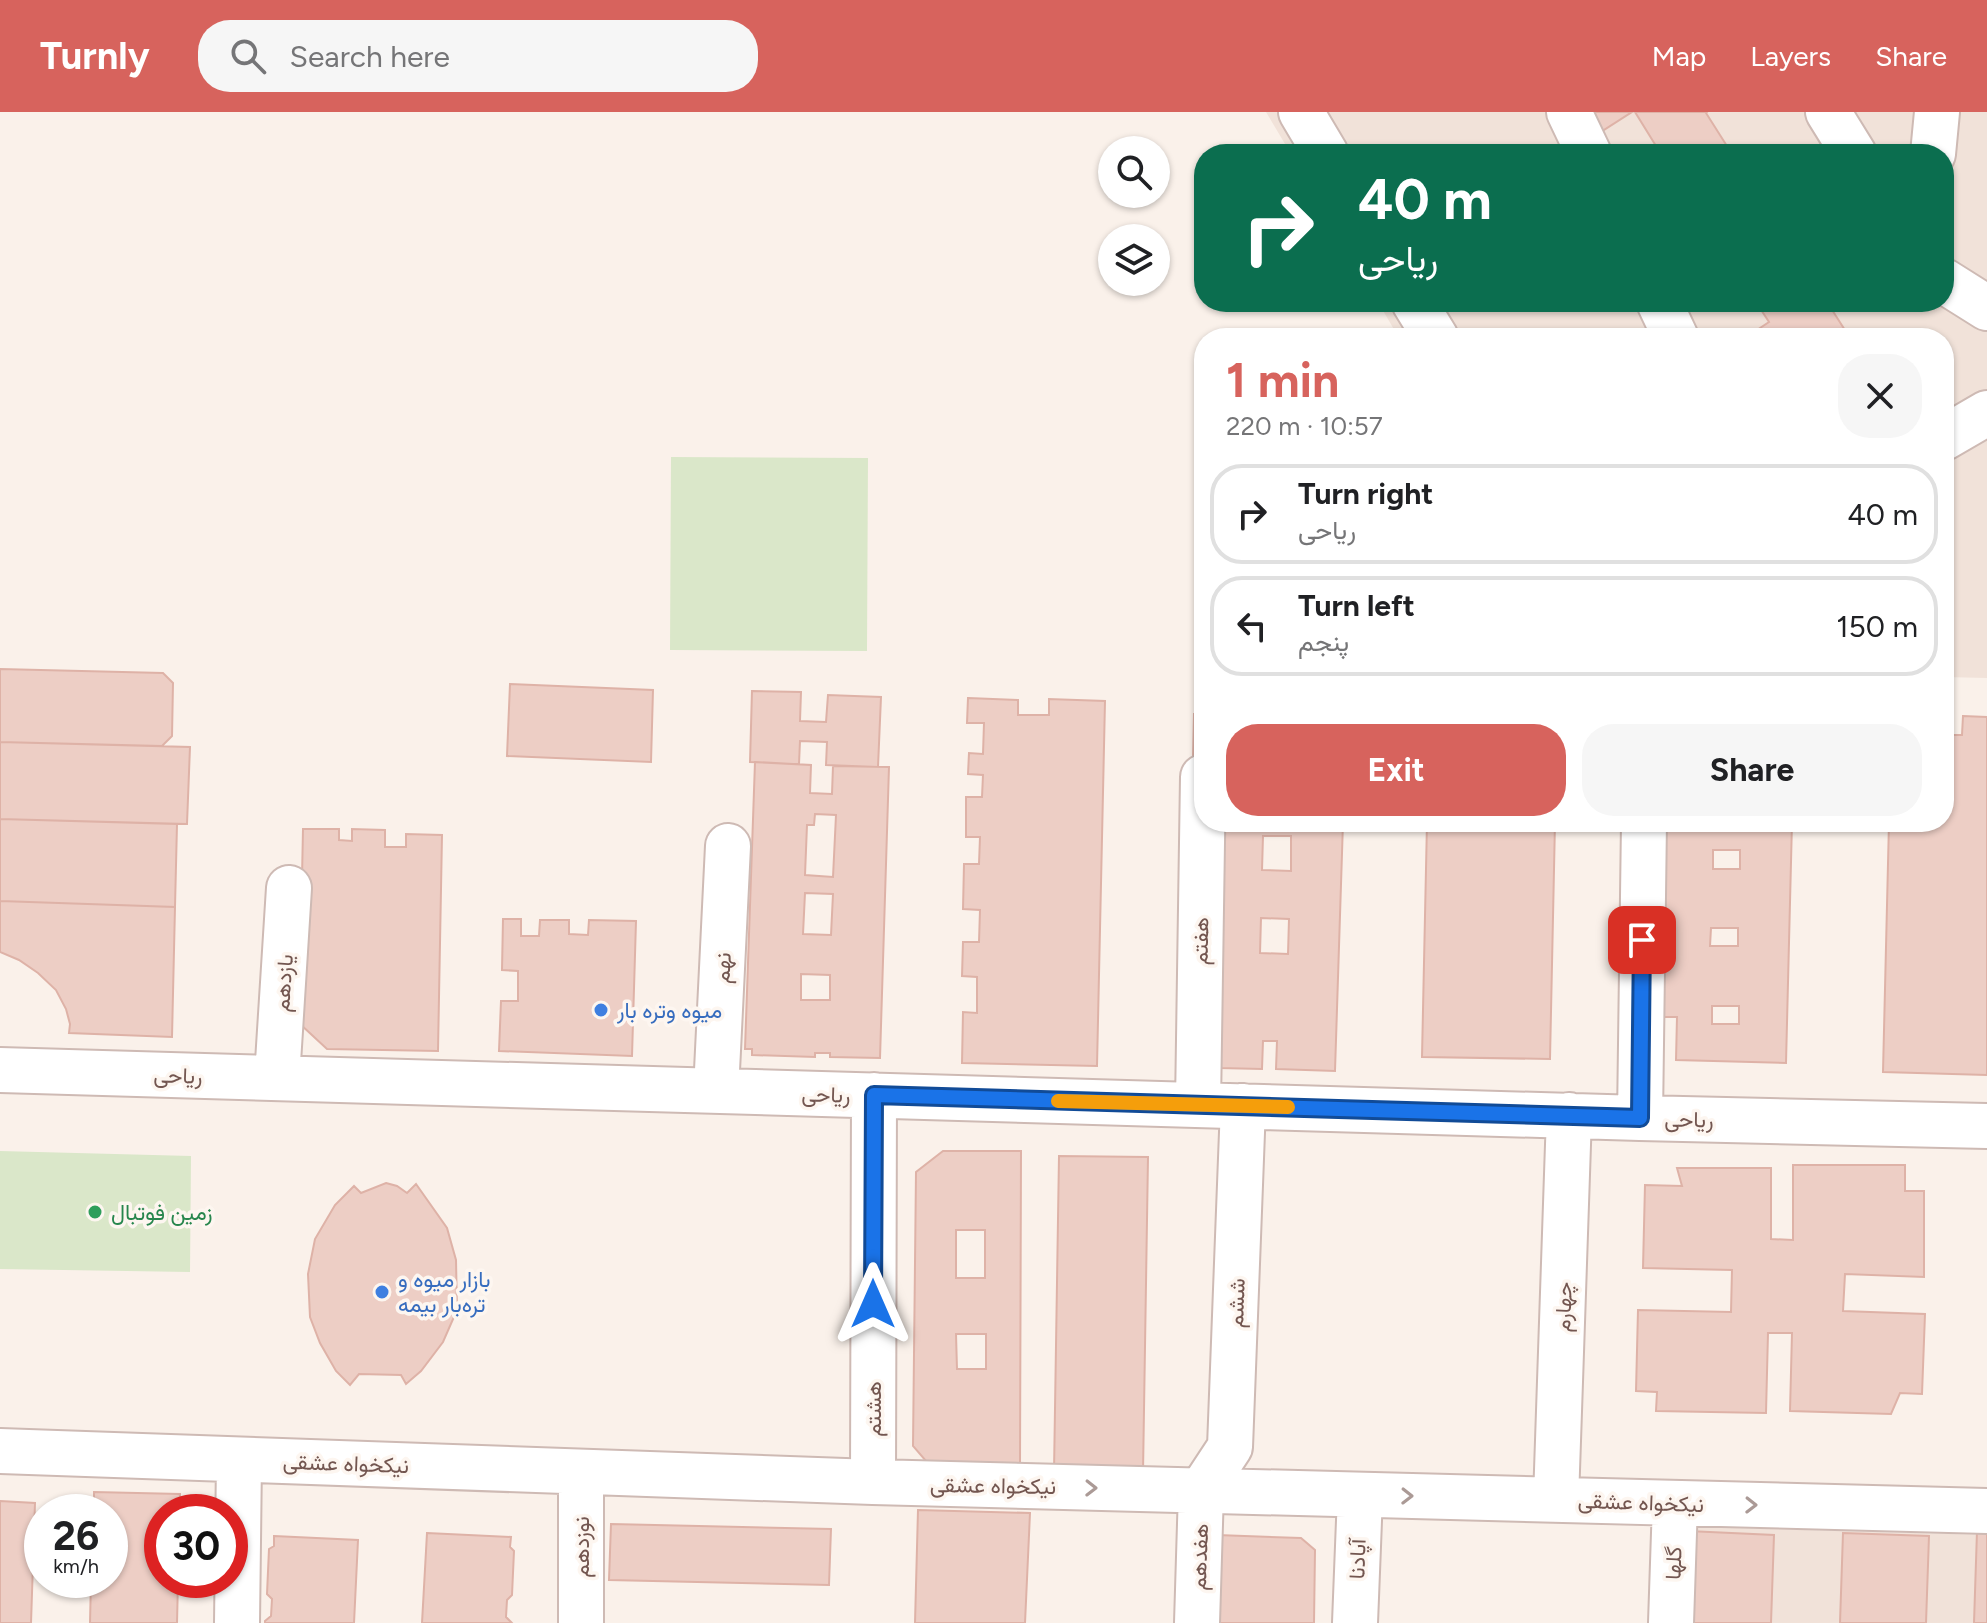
<!DOCTYPE html>
<html lang="en">
<head>
<meta charset="utf-8">
<style>
	:root { --surface:#fff; --page:#f6f6f6; --text:#202124; --muted:#757577; --line:#e0e0e0; --accent:#d7635d }
	body { margin:0; font-family:Figtree,Vazirmatn,sans-serif; background:var(--page); color:var(--text); height:100vh; display:flex; flex-direction:column; font-size:30px; white-space:nowrap }
	* { box-sizing:border-box; margin:0 }
	p { font-size:26px; color:var(--muted) }
	.icon { flex:none; width:44px; height:44px; fill:none; stroke:currentColor; stroke-width:2; stroke-linecap:round; stroke-linejoin:round }
	.map { position:relative; flex:1; overflow:hidden }
	.side { position:absolute; left:1194px; top:216px; width:760px; height:504px; display:flex; flex-direction:column; background:var(--surface); border-radius:32px; box-shadow:0 2px 6px #0004 }
	.side>* { flex:none }
	.hud { position:absolute; left:1194px; top:32px; width:760px; height:168px; border-radius:32px; box-shadow:0 2px 6px #0004; background:#0b6e4f; color:#fff; overflow:hidden }
	.controls { position:absolute; left:1098px; top:24px; display:grid; gap:16px }
	.controls a { display:grid; place-items:center; width:72px; height:72px; border-radius:50%; background:var(--surface); box-shadow:0 2px 6px #0004; font-size:40px }
	.speed { position:absolute; left:24px; top:1382px; display:flex; gap:16px; font-size:40px; font-weight:700; text-align:center }
	.speed>* { display:grid; place-content:center; width:104px; height:104px; border-radius:50%; background:var(--surface); box-shadow:0 2px 6px #0004; line-height:1 }
	.speed small { font-size:20px; font-weight:400 }
	.speed .limit { border:12px solid #d22; background:#fff; color:#111 }
	.pin { position:absolute; display:grid; place-items:center; width:68px; height:68px; color:#fff; margin:-34px; border-radius:16px; box-shadow:0 4px 12px #0006 }
	.me { position:absolute; width:88px; margin:-44px; rotate:0deg; stroke-linejoin:round; filter:drop-shadow(0 0 6px #0008) }
	.turn { display:flex; align-items:center; gap:28px; height:168px; padding:0 32px; font-size:36px }
	.turn .icon { width:104px; height:104px; stroke-width:2.5 }
	.turn b { display:block; font-size:56px; line-height:68px }
	.round { display:grid; place-items:center; flex:none; width:84px; height:84px; border-radius:32px; background:var(--page) }
	.headline { display:flex; align-items:center; justify-content:space-between; height:136px; padding:0 32px }
	h1 { font-size:48px; font-weight:700; line-height:60px; color:var(--accent) }
	.action { display:flex; gap:16px; margin-top:auto; padding:16px 32px }
	.action a { flex:1; height:92px; border-radius:32px; background:var(--accent); color:#fff; font-size:32px; font-weight:700; line-height:92px; text-align:center }
	.action a+a { background:var(--page); color:var(--text) }
	ul { padding:0; list-style:none }
	li { display:flex; align-items:center; gap:24px; height:100px; margin:0 16px 12px; padding:0 16px; border:4px solid var(--line); border-radius:32px }
	li div { flex:1 }
	li b { display:block; font-size:30px }
	li em { font-style:normal }
	header { display:flex; align-items:center; gap:48px; box-sizing:border-box; height:112px; padding:0 40px; background:var(--accent); color:#fff }
	header strong { font-size:38px }
	nav { display:flex; gap:44px; margin-inline-start:auto; font-size:28px }
	.search { width:560px; height:72px; background:var(--page); display:flex; align-items:center; gap:20px; box-sizing:border-box; padding:0 28px; border-radius:32px; color:var(--muted); font-size:30px }
	.map>svg:first-child { display:block }
	.residential { fill:#f1e2d9 }
	.green { fill:#dae7c9 }
	.building { fill:#edcec5; stroke:#deb2a7; stroke-width:2; fill-rule:evenodd }
	.lines { fill:none; stroke-linecap:round; stroke-linejoin:round }
	.minor-casing { stroke:#cebab4; stroke-width:48 }
	.minor { stroke:#fff; stroke-width:44 }
	.oneway { stroke:#ab9a96 }
	.route-casing { stroke:#114b97; stroke-width:20 }
	.route { stroke:#1a73e8; stroke-width:14 }
	.slow { stroke:#f59e0b; stroke-width:14 }
	.shop-dot { fill:#3f7fe0; stroke:#fdf6f0; stroke-width:3 }
	.leisure-dot { fill:#2e9e5b; stroke:#fdf6f0; stroke-width:3 }
	.labels { text-anchor:middle; stroke-width:7; stroke-linejoin:round; paint-order:stroke }
	.street-label { font-size:22px; fill:#735650; stroke:#fdf6f0 }
	.shop-label { font-size:22px; fill:#366cbe; stroke:#fdf6f0; text-anchor:start }
	.leisure-label { font-size:22px; fill:#27864d; stroke:#fdf6f0; text-anchor:start }
</style>
</head>
<body>
<header>
<strong>Turnly</strong>
<div class="search"><svg class="icon" aria-label="search" viewBox="0 0 24 24"><circle cx="10" cy="10" r="6"/><path d="M15 15l6 6"/></svg>Search here</div>
<nav><a>Map</a><a>Layers</a><a>Share</a></nav>
</header>
<div class="map">
<svg width="1987" height="1511" viewBox="0 0 1987 1511">
	<rect width="100%" height="100%" fill="#faf1ea"/>
	<path class="residential" d="M1266,0H1987V566L1944,565V226H1399L1378,190H1944V42H1291Z
		M1700,1415L1987,1423V1511H1680L1683,1430Z"/>
	<path class="green" d="M671,345L868,346L867,539L670,538Z
		M0,1039L191,1044L190,1160L0,1157Z"/>
	<path class="building" d="M1582,0H1632L1596,23Z
		M1635,0H1707L1706,1L1732,42H1661Z
		M1756,190H1827L1850,226H1745L1769,210Z
		M0,557L163,561L173,571L172,624L162,634L0,630Z
		M510,572L653,578L651,650L507,644Z
		M752,579L801,580L800,609L826,610L828,583L881,585L878,655L826,653L827,630L800,629L799,652L750,650Z
		M968,586L1018,588V603H1049V587L1105,589L1097,954L962,951L963,900L977,901V865L962,864L963,830H979L980,798L963,797L964,752H979L980,725H966V685H982L983,663L968,662L969,641L983,642L984,611H967Z
		M1194,602H1204V645H1193Z
		M1963,604L1987,605V963L1883,960L1889,710H1944V623H1962Z
		M0,630L190,635L187,712L0,707Z
		M755,650L811,653L810,681L832,682L833,654L889,655L880,946L830,945V941H815V945L752,943V937H745ZM815,702L836,703L833,765L805,763L807,713H814ZM805,781L833,782L831,823L803,822ZM801,862L830,863V888H801Z
		M0,707L177,712L175,795L0,789Z
		M1212,710H1343L1335,959L1276,957L1277,929H1263L1262,957L1219,956ZM1263,724H1291V759L1262,758ZM1261,806L1289,807L1288,842L1260,841Z
		M1427,710H1555L1550,947L1422,945Z
		M1666,710H1792L1786,951L1676,948L1677,905H1661ZM1713,738H1740V757H1713ZM1711,816H1738V834H1710ZM1712,894H1739V912H1712Z
		M303,717H339V728L352,729V717L385,718V735H406V722L442,723L438,939L327,937L299,911Z
		M0,789L175,795L172,925L69,921L70,912L66,897L56,878L38,861L19,848L0,840Z
		M503,807H521V824H539L540,808H569V822L588,823L589,808L636,809L632,944L499,939L501,889H518V859L502,858Z
		M943,1039H1021L1020,1357L932,1356L913,1334L916,1060ZM956,1118H985V1166H956ZM956,1222H986V1257H957Z
		M1059,1044L1148,1045L1143,1361L1054,1360Z
		M1793,1053H1905V1079H1924V1165L1845,1162L1843,1199L1925,1202L1922,1282L1900,1281L1891,1302L1790,1299L1792,1221H1768L1766,1301L1656,1299L1657,1280L1636,1279L1638,1198L1731,1200L1732,1158L1643,1156L1645,1073L1682,1074L1677,1056H1771V1127L1793,1128Z
		M386,1071L397,1074L407,1081L416,1072L447,1116L456,1148L457,1198L443,1230L421,1259L406,1272L401,1263L359,1262L350,1273L336,1259L320,1231L310,1205L308,1162L315,1127L335,1093L354,1074L361,1081Z
		M94,1380L180,1382L179,1400H162V1468H178L177,1511H90L91,1468H110V1400H94Z
		M0,1389L35,1391L31,1511H0Z
		M918,1398L1030,1401L1025,1511H915Z
		M611,1412L831,1417L829,1473L609,1468Z
		M1688,1419L1774,1423L1771,1511H1685Z
		M1977,1419H1987V1511H1974Z
		M427,1421L511,1425L510,1435L514,1439L512,1483L507,1488L506,1505L512,1511H422Z
		M1843,1421L1929,1424L1926,1511H1840Z
		M1217,1423L1301,1426L1315,1438L1314,1511H1202Z
		M274,1424L358,1428L354,1511H265V1509L271,1504L272,1487L267,1482L269,1437L274,1434Z"/>
	<g class="lines">
		<g class="minor-casing">
			<path id="minor" d="M1301,0L1326,42
				M1569,0L1589,42
				M1828,0L1854,42
				M1933,42L1937,0
				M1944,169L1987,196
				M1414,190L1436,226
				M1659,190L1676,226
				M1944,326L1987,301
				M0,958L1640,1006L1987,1014
				M277,966L289,776
				M716,979L728,734
				M1198,993L1203,665
				M1640,1006L1644,710
				M0,1339L873,1370L1987,1399
				M581,1360V1511
				M873,1370L874,983
				M1556,1388L1569,1003
				M237,1511L239,1348
				M1197,1511L1201,1379L1230,1335L1243,994
				M1355,1511L1360,1383
				M1671,1511L1675,1391"/>
		</g>
		<use href="#minor" class="minor"/>
	</g>
	<defs><path id="oneway-chevron" d="M-2-3.5L2.5 0L-2 3.5" fill="none" stroke-width="1.6" stroke-linecap="round" stroke-linejoin="round" transform="scale(2)"/></defs>
	<g class="oneway">
		<use href="#oneway-chevron" transform="translate(1091 1376) rotate(1)"/>
		<use href="#oneway-chevron" transform="translate(1407 1384) rotate(1)"/>
		<use href="#oneway-chevron" transform="translate(1751 1393) rotate(1)"/>
	</g>
	<g class="lines">
		<g class="route-casing">
			<path id="route" d="M873,1192L874,983L1640,1006L1642,828"/>
		</g>
		<use href="#route" class="route"/>
		<path class="slow" d="M1058,989L1288,995"/>
	</g>
	<g class="shop-dot">
		<circle cx="601" cy="898" r="8"/>
		<circle cx="382" cy="1180" r="8"/>
	</g>
	<circle class="leisure-dot" cx="95" cy="1100" r="8"/>
	<g class="labels">
		<g class="street-label">
			<text transform="translate(1200 829) rotate(-89)" y="8">هفتم</text>
			<text transform="translate(722 856) rotate(-87)" y="8">نهم</text>
			<text transform="translate(283 871) rotate(-86)" y="8">یازدهم</text>
			<text transform="translate(178 963) rotate(2)" y="8">ریاحی</text>
			<text transform="translate(826 982) rotate(2)" y="8">ریاحی</text>
			<text transform="translate(1689 1007) rotate(1)" y="8">ریاحی</text>
			<text transform="translate(1236 1191) rotate(-88)" y="8">ششم</text>
			<text transform="translate(1563 1195) rotate(-88)" y="8">چهارم</text>
			<text transform="translate(873 1297) rotate(-90)" y="8">هشتم</text>
			<text transform="translate(346 1351) rotate(2)" y="8">نیکخواه عشقی</text>
			<text transform="translate(993 1373) rotate(1)" y="8">نیکخواه عشقی</text>
			<text transform="translate(1641 1390) rotate(2)" y="8">نیکخواه عشقی</text>
			<text transform="translate(581 1435) rotate(-90)" y="8">نوزدهم</text>
			<text transform="translate(1199 1445) rotate(-88)" y="8">هفدهم</text>
			<text transform="translate(1357 1447) rotate(-88)" y="8">آپادنا</text>
			<text transform="translate(1673 1451) rotate(-88)" y="8">گلها</text>
		</g>
		<g class="shop-label">
			<text x="617" y="906">میوه وتره بار</text>
			<text x="398" y="1175">بازار میوه و<tspan x="398" dy="25">تره‌بار بیمه</tspan></text>
		</g>
		<g class="leisure-label">
			<text x="111" y="1108">زمین فوتبال</text>
		</g>
	</g>
</svg>
<div class="controls">
<a><svg class="icon" aria-label="search" viewBox="0 0 24 24"><circle cx="10" cy="10" r="6"/><path d="M15 15l6 6"/></svg></a>
<a><svg class="icon" aria-label="layers" viewBox="0 0 24 24"><path d="M12 4l9 5-9 5-9-5zM3 14l9 5 9-5"/></svg></a>
</div>
<div class="speed"><div>26<small>km/h</small></div><div class="limit">30</div></div>
<div class="pin" style="left:1642px;top:828px;background:#d93025"><svg class="icon" aria-label="arrive" viewBox="0 0 24 24"><path d="M6 21V4h12l-3 4 3 4H6"/></svg></div>
<svg class="me" style="left:873px;top:1192px" viewBox="-20 -20 40 40"><path d="M0-17L14 15 0 8-14 15z" fill="#1a73e8" stroke="#fff" stroke-width="4"/></svg>
<div class="hud">
<div class="turn"><svg class="icon" aria-label="right" viewBox="0 0 24 24"><path d="M7 20v-9h11M14 6l5 5-5 5"/></svg><div><b>40 m</b>ریاحی</div></div>
</div>
<section class="side">
<div class="headline"><div><h1>1 min</h1><p>220 m · 10:57</p></div><a class="round"><svg class="icon" aria-label="close" viewBox="0 0 24 24"><path d="M6 6l12 12M18 6L6 18"/></svg></a></div>
<ul>
<li><svg class="icon" aria-label="right" viewBox="0 0 24 24"><path d="M7 20v-9h11M14 6l5 5-5 5"/></svg><div><b>Turn right</b><p>ریاحی</p></div><em>40 m</em></li>
<li><svg class="icon" aria-label="left" viewBox="0 0 24 24"><path d="M17 20v-9H6M10 6l-5 5 5 5"/></svg><div><b>Turn left</b><p>پنجم</p></div><em>150 m</em></li>
</ul>
<div class="action"><a>Exit</a><a>Share</a></div>
</section>
</div>
</body>
</html>
